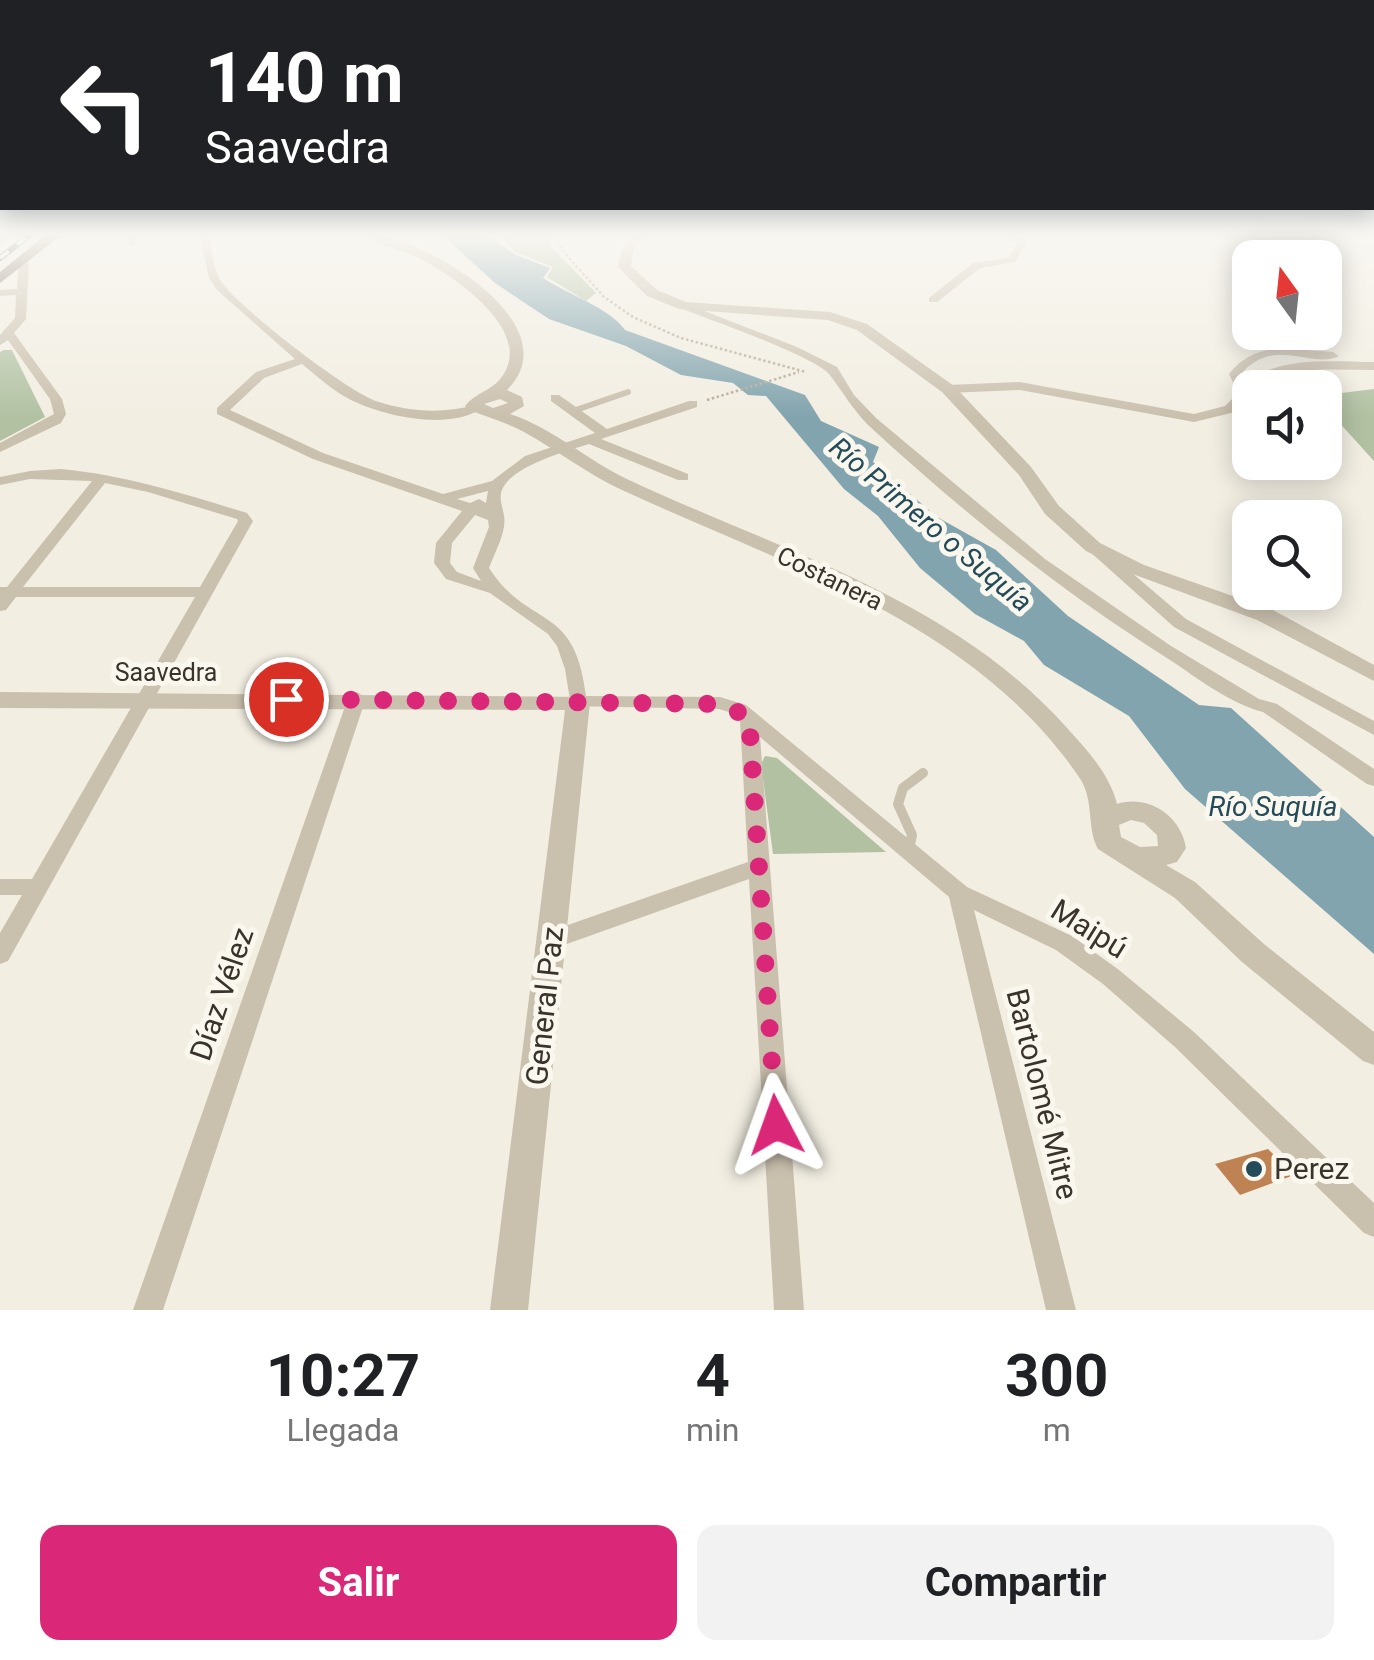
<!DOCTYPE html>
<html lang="es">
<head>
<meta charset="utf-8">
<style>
	:root { --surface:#fff; --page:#f2f2f2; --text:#202124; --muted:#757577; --accent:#db2777 }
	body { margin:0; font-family:Roboto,sans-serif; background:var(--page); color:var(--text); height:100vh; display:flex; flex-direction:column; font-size:38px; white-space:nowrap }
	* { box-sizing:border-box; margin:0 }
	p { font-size:32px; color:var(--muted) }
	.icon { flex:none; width:55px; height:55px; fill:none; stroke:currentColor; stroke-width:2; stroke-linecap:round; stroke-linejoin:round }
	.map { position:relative; height:1310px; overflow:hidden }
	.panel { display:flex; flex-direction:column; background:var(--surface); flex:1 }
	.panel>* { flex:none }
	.banner { position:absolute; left:0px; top:0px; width:1375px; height:210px; box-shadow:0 5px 25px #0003; background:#202124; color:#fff; overflow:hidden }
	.needle { width:65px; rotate:345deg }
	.controls { position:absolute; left:1232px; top:240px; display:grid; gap:20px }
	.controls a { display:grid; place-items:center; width:110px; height:110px; border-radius:20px; background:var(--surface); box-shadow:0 5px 25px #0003; font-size:50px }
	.pin { position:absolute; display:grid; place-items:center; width:85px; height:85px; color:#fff; margin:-42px; border:5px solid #fff; border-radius:50%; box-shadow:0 2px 10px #0007 }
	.me { position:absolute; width:110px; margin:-55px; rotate:356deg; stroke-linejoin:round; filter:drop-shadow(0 0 8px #0008) }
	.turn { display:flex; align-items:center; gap:35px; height:210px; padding:0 40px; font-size:45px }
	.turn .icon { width:130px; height:130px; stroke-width:2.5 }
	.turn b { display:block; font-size:70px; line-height:85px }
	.eta { display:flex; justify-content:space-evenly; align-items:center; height:170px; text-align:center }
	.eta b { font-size:60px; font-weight:700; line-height:70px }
	.action { display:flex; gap:20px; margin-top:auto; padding:20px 40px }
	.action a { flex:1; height:115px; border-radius:20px; background:var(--accent); color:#fff; font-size:40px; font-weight:700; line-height:115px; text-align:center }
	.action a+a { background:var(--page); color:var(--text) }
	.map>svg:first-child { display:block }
	.green { fill:#b1c1a2 }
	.water { fill:#82a4ae }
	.building { fill:#bf8253 }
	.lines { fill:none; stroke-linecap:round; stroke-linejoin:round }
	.path { stroke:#b6ab98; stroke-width:2.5; stroke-dasharray:2.5 2.5; stroke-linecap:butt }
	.service-far1 { stroke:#cac0ae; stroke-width:6 }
	.service { stroke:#cac0ae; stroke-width:10 }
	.minor { fill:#cac0ae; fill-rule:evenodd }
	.tertiary { fill:#cac0ae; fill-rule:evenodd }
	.primary { fill:#7a6d5e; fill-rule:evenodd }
	.rail-casing { stroke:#39332c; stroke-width:6 }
	.rail { stroke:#faf7ee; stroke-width:4; stroke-dasharray:11; stroke-linecap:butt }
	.route { stroke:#db2777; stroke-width:18; stroke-dasharray:0 32.4 }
	.poi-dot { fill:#234b59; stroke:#faf7ee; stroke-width:4 }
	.labels { text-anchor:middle; stroke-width:10; stroke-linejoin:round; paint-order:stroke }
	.street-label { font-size:25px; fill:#39332c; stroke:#faf7ee }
	.water-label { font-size:28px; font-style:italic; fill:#234b59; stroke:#faf7ee }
	.near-street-label { font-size:30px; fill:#39332c; stroke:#faf7ee }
	.near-poi-label { font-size:30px; fill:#39332c; stroke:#faf7ee; text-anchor:start }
</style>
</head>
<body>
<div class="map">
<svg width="1374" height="1310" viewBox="0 0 1374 1310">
	<rect width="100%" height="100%" fill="#f2eee2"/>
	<path class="green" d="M498,233H548L552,248L596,293L586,301L547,277L553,267L515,252Z
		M4,350H12L45,417L0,441V352Z
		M1374,389V461L1325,407V395Z
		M765,756L777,758L886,852L773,854L761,764Z"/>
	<path class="water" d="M440,233H482L516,255L550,268L543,278C567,294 610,308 625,330L805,395L821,421L879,447L873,462L937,517L996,550L1068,616L1199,705L1231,708L1374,837V954L1185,789L1129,716L1044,665L1024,641L975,614L920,568L878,516L844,489L766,396L748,395L733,383L681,375L626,346L549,319L495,283Z"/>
	<path class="building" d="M1268,1149L1294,1175L1240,1195L1215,1164Z"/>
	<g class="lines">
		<path class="path" d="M553,233L563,251L604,297L633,317L681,338L806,372
			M707,400L799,372"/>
		<path class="service-far1" d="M573,411L628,392"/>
		<path class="service" d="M909,849L912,835L898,804L903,788L923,773"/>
		<path class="minor" d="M8,233H20L0,245V238Z
			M130,233H140L136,244L131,247L126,244Z
			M199,233H209C211,247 213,265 219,278C234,305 347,391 376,401C409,412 442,414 475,405L481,409C447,430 388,417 353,401C334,392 318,377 302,364L264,378L230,410L323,453L443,494L492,481L525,456L595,433L551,401V395H559L607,429L689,401H697V407L601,439L688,474V480H678L589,444C566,451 517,465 504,486C497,496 503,507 504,516C507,531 495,552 489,568C529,630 575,602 586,696L720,697L746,705L967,887L1072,936L1119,970L1194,1032L1374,1203V1237L1364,1233L1176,1048L1103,984L1056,950L974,910L1076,1310H1046L949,897L760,737L804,1310H774L749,879L550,950L542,948L539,941L542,934L748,862L740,720L732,713L719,709L571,706L565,669L557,646L548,634L490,593L446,579L434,563L436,543L462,511L313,459L217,414V408L256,372L295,359L217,290L209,278ZM488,491L486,503L479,499L470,503L457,499ZM475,515L488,520L489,527L473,568L481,581L457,572L450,563L452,543Z
			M1007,233H1016L1027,243L1015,262L980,268L937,302H929V298L973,263L1008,258L1017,244Z
			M24,258L29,261L26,319L14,333L62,399L66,414L61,423L0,452V443L54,414L50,399L8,340L0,345V335L15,318L16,295L0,296V290L17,289L19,261Z
			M684,303L797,347L837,367L854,395L876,418L1045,559L1171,646L1259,699L1277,704L1374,769V786L1367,784L1263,712C1229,703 1199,679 1170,660C1062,592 961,511 867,424C852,408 842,391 829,374C814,356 708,319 680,308L679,306Z
			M1279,348L1333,352L1339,356C1311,370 1275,335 1241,374L1246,384C1277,355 1334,362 1374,362V370C1342,370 1309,367 1278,375C1268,378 1261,386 1250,388V397L1235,412L1194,422L1020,390L948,393L942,389L948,385L1020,382L1194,414L1225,406L1238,393L1229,374C1243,357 1257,351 1279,348Z
			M61,469C125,475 185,494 247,513L253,521L8,961L0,964V933L22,895H0V879H32L195,597H16L6,610L0,611V587H7L92,481L30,479L0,485V477L30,471ZM105,483L148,492L237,519L238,521L200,587H23Z
			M1093,542L1098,544L1186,619L1374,721V735L1174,627L1088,550L1085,547Z
			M357,692L366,698L163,1310H133L348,698Z"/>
		<path class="tertiary" d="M362,233C419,233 574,323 507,390L522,397L524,406L510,414C553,428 588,461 629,480C781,551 953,599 1068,729C1088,751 1110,775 1117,804C1149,794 1181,816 1186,848L1177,862L1166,865L1195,882L1264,944L1374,1032V1065L1363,1061L1242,962L1175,898L1098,849C1086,827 1095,800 1079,777C973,622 784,565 622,490C587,474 557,450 524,432C506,422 486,417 467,409L465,406C475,393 491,391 501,378C537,331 453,276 419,258C400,249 378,246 362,233ZM500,399L508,403L493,408L484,404ZM1131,820L1144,823L1157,835L1158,846L1140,847L1121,837L1119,825Z
			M634,233H646L633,251L631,266L657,290L686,302L830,312L867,324L954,386L1031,467L1059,506L1100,543L1144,565L1273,610L1374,665V681L1257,620L1130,573L1086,551L1045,514L1019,475L942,392L857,330L828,320L679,309L647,296L618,267L621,251Z
			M0,692L586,697L590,702L528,1310H490L565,710L0,708Z"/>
		<path class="primary" d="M48,233H64L0,283V272Z"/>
		<g class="rail-casing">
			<path id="rail" d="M0,258L32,233"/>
		</g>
		<use href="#rail" class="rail"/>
	</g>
	<linearGradient id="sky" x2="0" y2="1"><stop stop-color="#7faed1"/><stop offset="0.56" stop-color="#f9f7f2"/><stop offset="1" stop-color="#f9f7f2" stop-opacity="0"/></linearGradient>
	<rect width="1374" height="417" fill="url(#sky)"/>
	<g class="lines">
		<path class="route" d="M286,699L720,704L749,717L776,1125"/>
	</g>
	<circle class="poi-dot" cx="1254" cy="1169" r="10"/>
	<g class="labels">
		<g class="street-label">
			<text transform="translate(830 578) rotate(26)" y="9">Costanera</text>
			<text x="166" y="681">Saavedra</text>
		</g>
		<g class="water-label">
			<text transform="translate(931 524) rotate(40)" y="10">Río Primero o Suquía</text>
			<text x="1273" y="816">Río Suquía</text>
		</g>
		<g class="near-street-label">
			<text transform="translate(1089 929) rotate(32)" y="10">Maipú</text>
			<text transform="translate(222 994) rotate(-71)" y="10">Díaz Vélez</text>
			<text transform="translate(545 1006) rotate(-84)" y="10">General Paz</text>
			<text transform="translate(1042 1094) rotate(76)" y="10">Bartolomé Mitre</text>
		</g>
		<g class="near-poi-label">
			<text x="1274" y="1179">Perez</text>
		</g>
	</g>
</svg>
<div class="controls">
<a><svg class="needle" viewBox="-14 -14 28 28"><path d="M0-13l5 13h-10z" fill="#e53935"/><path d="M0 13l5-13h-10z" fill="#757577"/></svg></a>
<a><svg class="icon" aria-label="sound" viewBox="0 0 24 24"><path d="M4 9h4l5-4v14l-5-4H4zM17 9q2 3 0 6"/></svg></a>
<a><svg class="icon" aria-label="search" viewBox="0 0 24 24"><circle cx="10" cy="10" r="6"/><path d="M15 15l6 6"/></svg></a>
</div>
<div class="pin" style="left:286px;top:699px;background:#d93025"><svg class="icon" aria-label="arrive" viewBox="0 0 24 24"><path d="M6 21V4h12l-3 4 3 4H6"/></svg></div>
<svg class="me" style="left:776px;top:1125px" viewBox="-20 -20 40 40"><path d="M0-17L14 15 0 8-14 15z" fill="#db2777" stroke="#fff" stroke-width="4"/></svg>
<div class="banner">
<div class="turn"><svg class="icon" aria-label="left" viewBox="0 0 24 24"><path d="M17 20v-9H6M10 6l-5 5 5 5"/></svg><div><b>140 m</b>Saavedra</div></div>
</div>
</div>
<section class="panel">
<div class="eta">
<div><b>10:27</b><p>Llegada</p></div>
<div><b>4</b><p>min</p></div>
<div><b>300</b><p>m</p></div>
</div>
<div class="action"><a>Salir</a><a>Compartir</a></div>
</section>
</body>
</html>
